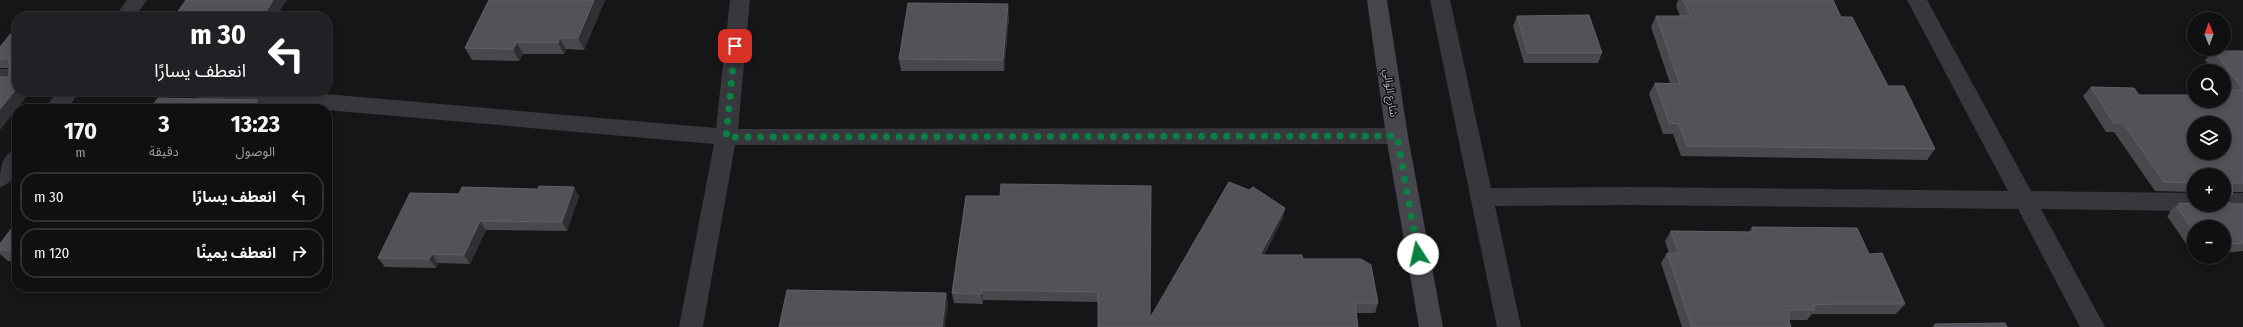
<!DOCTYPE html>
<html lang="ar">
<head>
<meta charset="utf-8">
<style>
	:root { --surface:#101012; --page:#1e1e20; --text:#f1f3f6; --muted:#9c9d9f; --line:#303032 }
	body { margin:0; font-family:"Fira Sans Condensed","Noto Sans Arabic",sans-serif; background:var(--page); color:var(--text); direction:rtl; height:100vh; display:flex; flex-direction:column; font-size:15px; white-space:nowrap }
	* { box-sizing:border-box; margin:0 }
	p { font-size:13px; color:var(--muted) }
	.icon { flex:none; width:22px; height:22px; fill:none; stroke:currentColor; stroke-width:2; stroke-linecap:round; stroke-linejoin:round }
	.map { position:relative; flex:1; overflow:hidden; direction:ltr }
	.sheet { position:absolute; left:12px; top:104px; width:320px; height:188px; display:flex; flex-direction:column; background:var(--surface); border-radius:16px; box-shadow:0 2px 6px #0003,0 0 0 1px var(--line); direction:rtl }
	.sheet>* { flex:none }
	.top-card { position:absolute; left:12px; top:12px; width:320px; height:84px; border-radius:16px; box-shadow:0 2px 6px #0003,0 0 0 1px var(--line); direction:rtl; background:#202124; color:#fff; overflow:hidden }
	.needle { width:26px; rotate:359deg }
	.controls { position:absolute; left:2187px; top:12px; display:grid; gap:8px }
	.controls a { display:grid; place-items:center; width:44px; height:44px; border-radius:50%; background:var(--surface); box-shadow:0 2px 6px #0003,0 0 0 1px var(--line); font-size:20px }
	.pin { position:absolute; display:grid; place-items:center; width:34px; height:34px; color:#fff; margin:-17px; border-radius:8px; box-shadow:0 2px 6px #0006 }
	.me { position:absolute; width:44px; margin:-22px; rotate:350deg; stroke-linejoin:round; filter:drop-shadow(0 0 3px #0008) }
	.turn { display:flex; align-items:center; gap:14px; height:84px; padding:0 20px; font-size:18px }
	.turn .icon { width:52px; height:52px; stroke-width:2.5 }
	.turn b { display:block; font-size:28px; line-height:34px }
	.eta { display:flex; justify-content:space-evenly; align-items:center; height:68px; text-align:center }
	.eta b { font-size:24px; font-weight:700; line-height:28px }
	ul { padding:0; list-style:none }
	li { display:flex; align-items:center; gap:12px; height:50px; margin:0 8px 6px; padding:0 12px; border:2px solid var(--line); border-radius:16px }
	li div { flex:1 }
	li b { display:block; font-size:15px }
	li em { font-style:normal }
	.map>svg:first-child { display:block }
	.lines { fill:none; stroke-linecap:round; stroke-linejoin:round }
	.minor { fill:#37383d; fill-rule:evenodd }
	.secondary { fill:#45474d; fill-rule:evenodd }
	.wall { fill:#47494d }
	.shaded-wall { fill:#2f3033 }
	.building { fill:#525359; stroke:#5f6168; fill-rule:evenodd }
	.route { stroke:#0b8043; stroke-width:7; stroke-dasharray:0 12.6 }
	.labels { text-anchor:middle; stroke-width:3; stroke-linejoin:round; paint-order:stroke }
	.street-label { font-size:11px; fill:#a8adb8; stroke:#111113 }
</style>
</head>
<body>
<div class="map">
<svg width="2243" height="327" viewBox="0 0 2243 327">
	<rect width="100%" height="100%" fill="#161618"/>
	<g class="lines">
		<path class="minor" d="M127,0H147L135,17H115Z
			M730,0H750L738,129L1397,128L1405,130L1408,136L1405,142L1397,144L735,145L703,327H679L714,144L201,99L194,96L191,91H291L716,128Z
			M1430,0H1450L1491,188L1628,187L2008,191L1907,0H1927L2031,191L2194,193V205H2204L2202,208L2194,211L2041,209L2105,327H2080L2018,209L1628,205L1495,206L1521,327H1497Z
			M0,69H17V85H0Z
			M58,91H80L67,109H44Z
			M17,149C17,165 19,181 0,187C0,170 0,155 17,149Z
			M2224,193H2243V211H2224L2216,208L2214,205H2224Z"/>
		<path class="secondary" d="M1367,0H1387L1408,136L1443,327H1419L1386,136Z"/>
	</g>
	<path class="wall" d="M489,0H605L584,50L566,49L564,54H523L519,61L472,60L465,48Z
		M1678,0H1833L1841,17L1888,86L1935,149L1927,160L1681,156L1673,134H1663L1649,94L1655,83H1670L1651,27L1656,16H1680L1676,6Z
		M1009,16L1004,71H901L899,59Z
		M1517,16L1602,53L1598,63H1524L1513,26Z
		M17,26L9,68H0V47Z
		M2214,51H2243V192H2233L2232,195L2226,201L2234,204H2243V251L2224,253V227H2194V255L2167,216L2170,213L2169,212L2179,203L2224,205V175H2194V192L2155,191L2114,132H2106L2083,96L2091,87L2139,95L2224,101L2227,90L2224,86V71H2213L2205,60Z
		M410,193L579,196L567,231L486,230L470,264L438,263L436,268L385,267L378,258Z
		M966,196L1150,318L1285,208L1283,218L1264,255L1303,259L1378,303L1375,313H1357L1098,327V302L983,300V304L954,303L952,293Z
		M17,221V261H8L0,254V244Z
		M1752,227L1869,254L1905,304L1896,314H1812L1807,320H1789L1791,327H1682L1661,263L1667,253H1669L1665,241L1671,231L1749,232Z
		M1935,324L2007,327H1932Z"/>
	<path class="shaded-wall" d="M273,0H287L276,17H263Z
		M594,0H605L584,50L578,38Z
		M1008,4L1009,16L1004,71L1003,60Z
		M72,13L76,17H68Z
		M560,38L566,49L564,54L558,43Z
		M517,42L523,54L519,61L513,49Z
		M17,88V91H31L0,130V109Z
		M258,100L265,109H252Z
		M574,187L579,196L567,231L562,222Z
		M1285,208L1283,218L1259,264L1260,255Z
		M480,221L486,230L470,264L464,255Z
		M432,254L438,263L436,268L429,259Z
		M982,290L983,300V304L981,294Z
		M946,293L948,304L945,327H942Z"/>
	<path class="building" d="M186,0H273L263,17H174Z
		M489,0H594L578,38H560L558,43L517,42L513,49L465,48Z
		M1683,0H1833L1841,17H1852L1888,86H1904L1935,149L1687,146L1679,124L1669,123L1655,83L1680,84L1656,16H1691Z
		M908,3L1008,4L1003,60L899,59Z
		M29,12L72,13L68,17H24Z
		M1589,15L1602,53H1528L1517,16Z
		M17,26V88L0,109V77H9V59H0V47Z
		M2214,51H2243V90Z
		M2091,87L2134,88L2139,95H2194V101H2224V90H2243V183H2233L2232,195L2224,196V175H2194V183L2164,182L2123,123H2114ZM2194,123H2224V153H2194Z
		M158,98L258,100L252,109H150Z
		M1229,182L1249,190L1253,187L1285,208L1260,255H1302L1303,259H1361L1371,265L1378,303H1355L1358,327H1098V292L982,290L981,294L952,293L966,196H1000L1001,184L1151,186L1150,318Z
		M539,186L574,187L562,222L480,221L464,255L432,254L429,259L378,258L410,193L459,194L462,187L538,189Z
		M2224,198L2225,201L2234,204H2243V243L2224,245V227H2194V232L2177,207H2181L2179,203L2194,204V205H2224Z
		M17,221V251L0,250V244Z
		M1752,227L1857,228L1869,254L1882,253L1905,304H1831L1813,305L1815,310H1787L1790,317H1788L1791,327H1692L1667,253H1679L1671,231L1754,232Z
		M787,290L946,293L942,327H779Z
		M2005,323L2007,327H1936L1935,324Z"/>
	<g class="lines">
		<path class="route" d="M735,46L726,137L1397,136L1418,254"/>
	</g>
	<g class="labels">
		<g class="street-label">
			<text transform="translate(1391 93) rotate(82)" y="4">شارع الوالي</text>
		</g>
	</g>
</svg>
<div class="controls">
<a><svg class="needle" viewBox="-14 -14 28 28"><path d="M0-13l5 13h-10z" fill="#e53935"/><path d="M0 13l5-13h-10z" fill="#9c9d9f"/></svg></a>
<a><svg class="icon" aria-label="search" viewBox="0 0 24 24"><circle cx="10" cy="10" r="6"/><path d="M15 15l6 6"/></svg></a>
<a><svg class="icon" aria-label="layers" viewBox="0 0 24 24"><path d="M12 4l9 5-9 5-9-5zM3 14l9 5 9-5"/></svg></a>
<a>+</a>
<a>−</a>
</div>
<div class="pin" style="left:735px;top:46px;background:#d93025"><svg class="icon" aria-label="arrive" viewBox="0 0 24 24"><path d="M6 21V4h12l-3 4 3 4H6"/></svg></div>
<svg class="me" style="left:1418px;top:254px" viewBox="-20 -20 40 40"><circle r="19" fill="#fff"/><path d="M0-13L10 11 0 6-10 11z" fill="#0b8043"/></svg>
<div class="top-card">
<div class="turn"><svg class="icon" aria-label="left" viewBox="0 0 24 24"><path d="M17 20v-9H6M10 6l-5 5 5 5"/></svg><div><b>30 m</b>انعطف يسارًا</div></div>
</div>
<section class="sheet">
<div class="eta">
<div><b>13:23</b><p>الوصول</p></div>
<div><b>3</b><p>دقيقة</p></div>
<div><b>170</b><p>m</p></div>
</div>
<ul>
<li><svg class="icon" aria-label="left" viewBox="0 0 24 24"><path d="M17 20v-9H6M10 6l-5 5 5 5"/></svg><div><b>انعطف يسارًا</b></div><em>30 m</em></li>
<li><svg class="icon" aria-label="right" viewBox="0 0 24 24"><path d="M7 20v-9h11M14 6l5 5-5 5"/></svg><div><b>انعطف يمينًا</b></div><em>120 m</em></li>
</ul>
</section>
</div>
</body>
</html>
